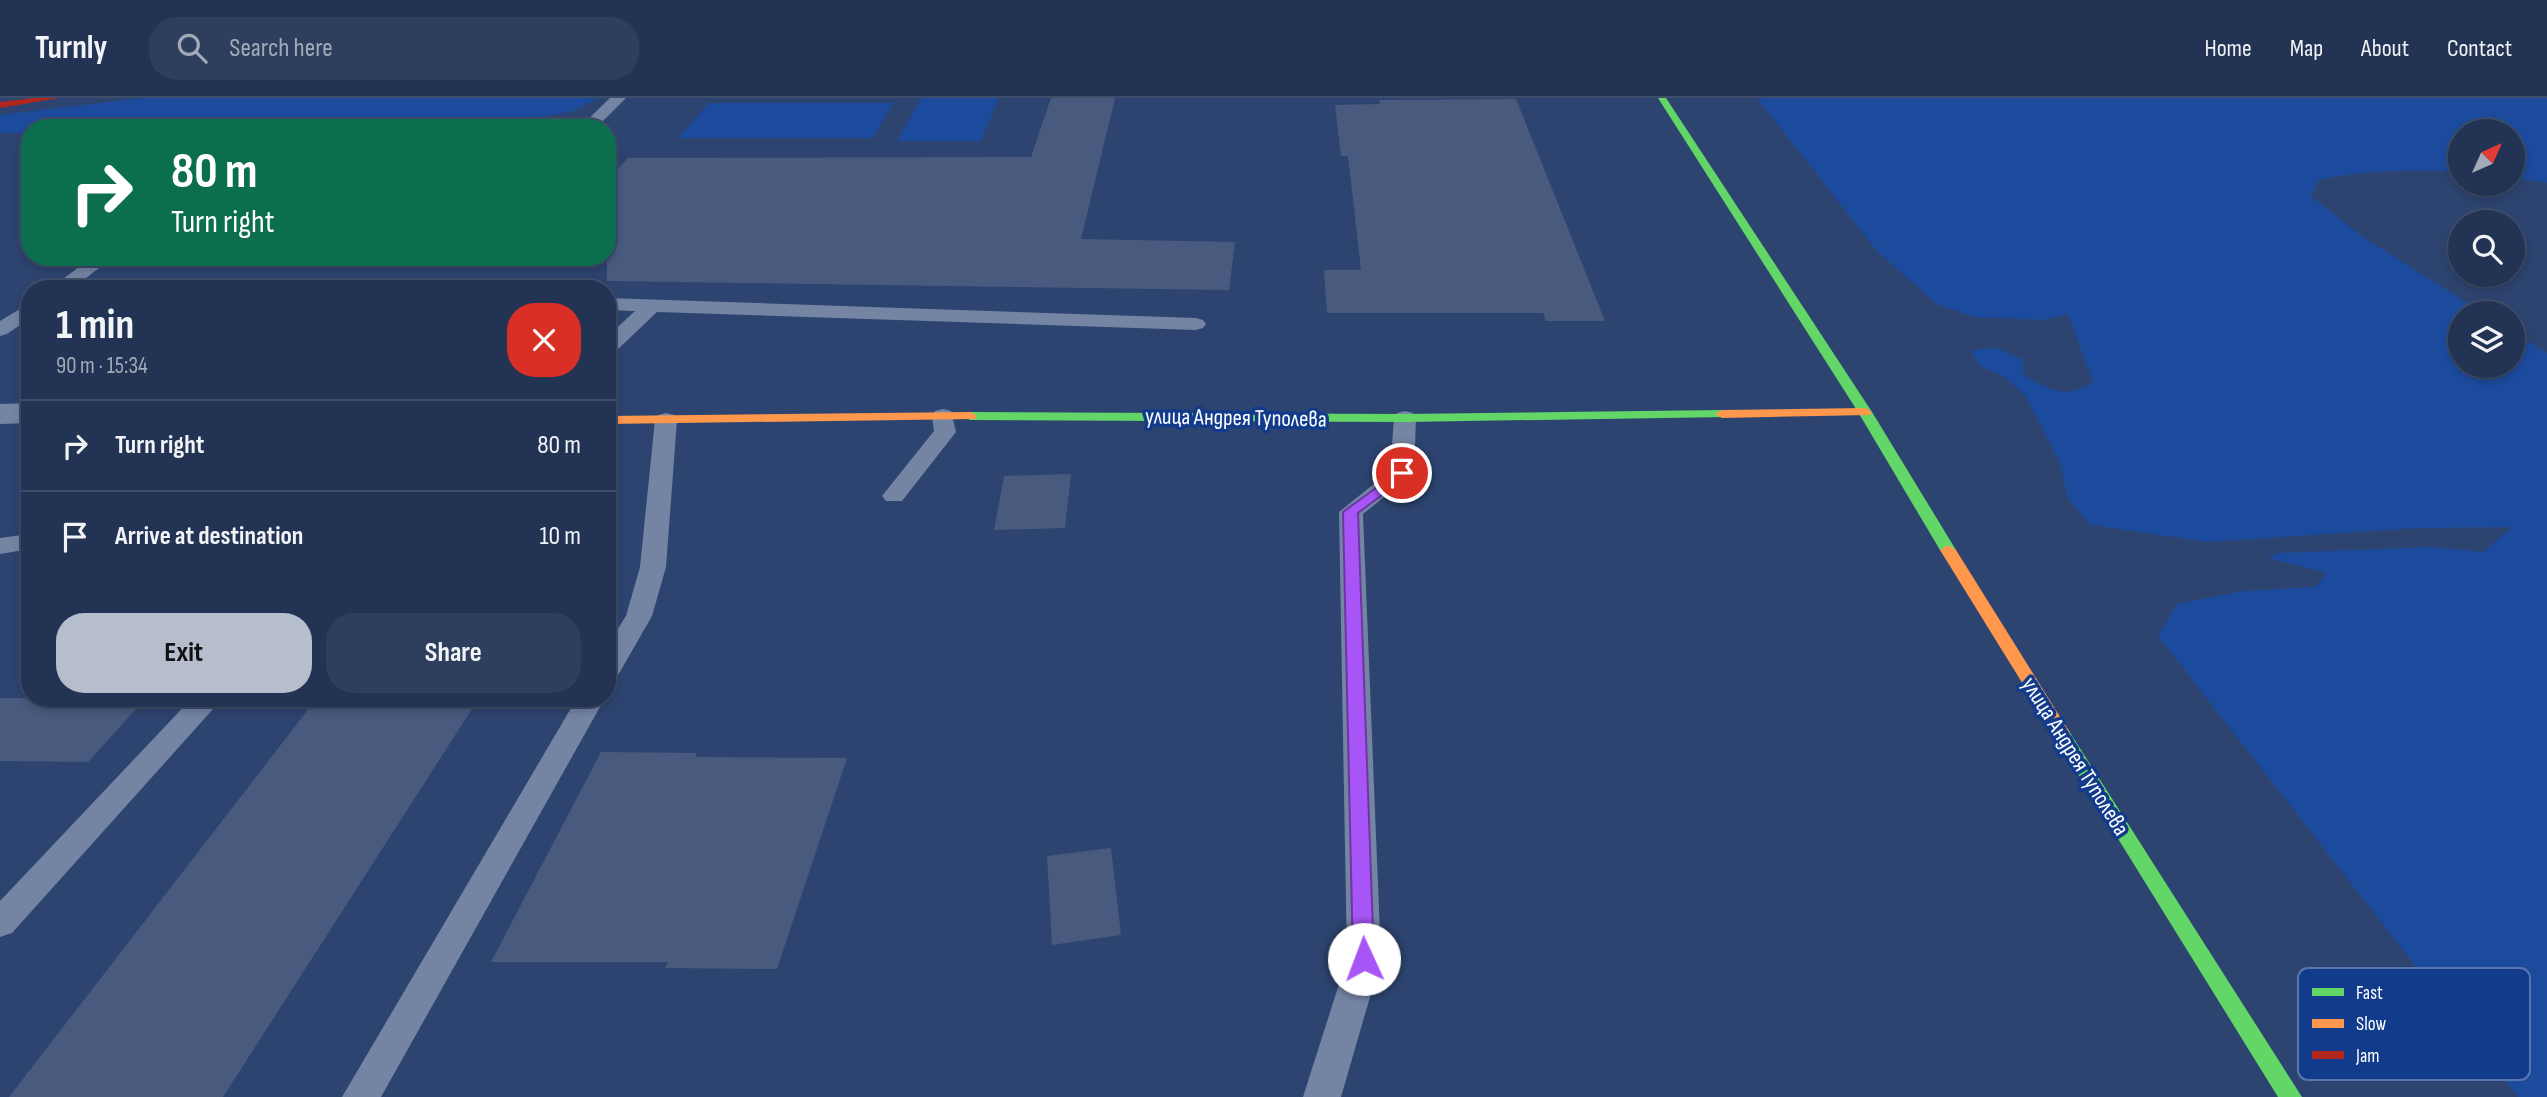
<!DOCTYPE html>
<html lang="en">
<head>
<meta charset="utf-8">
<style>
	:root { --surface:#223354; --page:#2e3f5e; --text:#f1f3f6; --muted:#a2aab8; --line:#3f4e6b; --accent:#b6becd }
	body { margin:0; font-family:"Sofia Sans Condensed",sans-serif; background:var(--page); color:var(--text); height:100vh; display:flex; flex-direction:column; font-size:26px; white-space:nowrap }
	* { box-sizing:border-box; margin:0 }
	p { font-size:23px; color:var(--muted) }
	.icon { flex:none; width:38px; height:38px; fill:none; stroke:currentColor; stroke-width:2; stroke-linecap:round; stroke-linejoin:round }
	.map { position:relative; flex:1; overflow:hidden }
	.sheet { position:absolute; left:21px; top:182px; width:595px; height:427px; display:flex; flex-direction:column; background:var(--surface); border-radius:28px; box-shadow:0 4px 10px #0003,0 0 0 2px var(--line) }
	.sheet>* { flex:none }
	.guide { position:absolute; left:21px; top:21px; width:595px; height:147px; border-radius:28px; box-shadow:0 4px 10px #0003,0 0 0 2px var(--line); background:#0b6e4f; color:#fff; overflow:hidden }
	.needle { width:46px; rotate:45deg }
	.tools { position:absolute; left:2448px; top:21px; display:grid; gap:14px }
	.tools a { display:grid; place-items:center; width:77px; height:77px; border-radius:50%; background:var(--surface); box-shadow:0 4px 10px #0003,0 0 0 2px var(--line); font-size:35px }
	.pin { position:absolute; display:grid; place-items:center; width:60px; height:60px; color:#fff; margin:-30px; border:4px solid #fff; border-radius:50%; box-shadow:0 2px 7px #0007 }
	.me { position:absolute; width:77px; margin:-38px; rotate:358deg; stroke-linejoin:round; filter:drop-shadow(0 0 5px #0008) }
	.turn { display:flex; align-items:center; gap:24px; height:147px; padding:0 35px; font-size:32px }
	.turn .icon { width:91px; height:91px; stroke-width:2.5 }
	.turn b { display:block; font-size:49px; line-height:60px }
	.round { display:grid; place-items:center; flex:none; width:74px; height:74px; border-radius:28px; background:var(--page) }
	.summary { display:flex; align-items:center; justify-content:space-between; height:119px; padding:0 35px }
	h1 { font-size:42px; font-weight:700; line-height:52px }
	.button { display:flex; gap:14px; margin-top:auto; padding:14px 35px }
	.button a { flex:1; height:80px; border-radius:28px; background:var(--accent); color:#111; font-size:28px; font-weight:700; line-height:80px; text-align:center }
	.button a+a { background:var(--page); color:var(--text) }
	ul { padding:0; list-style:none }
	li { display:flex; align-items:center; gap:21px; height:91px; padding:0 35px; border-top:2px solid var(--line) }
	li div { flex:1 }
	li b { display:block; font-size:26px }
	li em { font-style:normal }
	header { display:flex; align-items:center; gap:42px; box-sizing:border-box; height:98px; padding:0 35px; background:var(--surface); border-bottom:2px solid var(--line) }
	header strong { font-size:33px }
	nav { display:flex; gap:38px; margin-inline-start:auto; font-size:24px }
	.search { width:490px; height:63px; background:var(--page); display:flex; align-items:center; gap:18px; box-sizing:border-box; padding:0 24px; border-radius:28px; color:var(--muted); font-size:26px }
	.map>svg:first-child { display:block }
	.green { fill:#1c4b9e }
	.building { fill:#485b7f }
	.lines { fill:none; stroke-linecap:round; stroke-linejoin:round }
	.lane { fill:#7485a4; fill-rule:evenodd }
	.street { fill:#7485a4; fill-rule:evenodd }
	.fast { fill:#63d668; fill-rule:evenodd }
	.slow { fill:#ff974d; fill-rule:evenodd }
	.jam { fill:#b3261e; fill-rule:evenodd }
	.route { fill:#a855f7; stroke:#6d37a1; stroke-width:2 }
	.labels { text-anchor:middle; stroke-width:7; stroke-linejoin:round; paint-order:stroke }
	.street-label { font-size:23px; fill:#fff; stroke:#123c8b }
	.key { fill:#123c8b; stroke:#5976ae; stroke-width:2 }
	.key-label { font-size:19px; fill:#fff }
</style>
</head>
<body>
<header>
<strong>Turnly</strong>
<div class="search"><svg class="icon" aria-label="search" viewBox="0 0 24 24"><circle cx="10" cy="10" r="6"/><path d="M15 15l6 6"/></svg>Search here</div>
<nav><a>Home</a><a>Map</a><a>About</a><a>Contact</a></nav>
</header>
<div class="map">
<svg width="2547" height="999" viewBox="0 0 2547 999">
	<rect width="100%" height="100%" fill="#2d4470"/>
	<path class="green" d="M142,0H599L574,13L482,30H30V35H0V17Z
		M921,0H999L981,43H897Z
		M1757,0H2547V85L2513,80V33H2460V73C2413,72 2367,72 2319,82L2311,98L2363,139L2483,215H2460V268H2513V234L2547,255V999H2518L2158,538L2177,506L2243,493L2315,489L2327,475L2268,460L2279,455L2430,449L2483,454L2512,429L2417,430L2209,444L2091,427L2068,401L2060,365L2025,297L2003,278L1980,268L1971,252L1998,250L2023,262V277C2050,291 2064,303 2093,284L2068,216L2043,222L1975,219L1938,207L1877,153Z
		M709,5H893L873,40H678Z"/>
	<path class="building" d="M1051,0H1115L1081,141L1235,144L1229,192L607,183V83L628,60L1031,59Z
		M1516,1L1605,223H1546L1543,215H1327L1324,172H1361L1348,58H1341L1335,7L1380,6L1379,2Z
		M1071,376L1065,430L994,432L1004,378Z
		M0,600H146L88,664L0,663Z
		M317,600H479L223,999H9Z
		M601,654L697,655L695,659L847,660L777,871L665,870L668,864H491Z
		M1111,750L1121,837L1052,847L1047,758Z"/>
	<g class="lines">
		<path class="lane" d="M610,0H626L596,30H579Z
			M92,159H113L72,191H50Z
			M607,200L1196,220L1203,222L1206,226L1203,230L1196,232L657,214L614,255L607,257V239L635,213L607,212Z
			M30,205V220L7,236L0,238V223Z
			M943,311L951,313L956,334L902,403H886L882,398L934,333L932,318L935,313Z
			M1405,313L1413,315L1416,320L1414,375L1363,416L1381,861L1341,999H1303L1347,861L1339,414L1390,373L1394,320L1397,315Z
			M666,315L674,317L677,322L666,469L652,518L617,579L607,581V548L626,518L640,469L655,322L658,317Z
			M30,436V451L0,456V440Z
			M192,600H223L12,835L0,839V803Z
			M577,600H605L381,999H342Z"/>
		<path class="street" d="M30,305V325L0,326V306Z"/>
		<path class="fast" d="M1658,0H1666L1872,314L1956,452L1953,455H1943L1940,452L1858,314Z
			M1722,312L1729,316L1727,319L1405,324L970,322L963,318L970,314L1405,316Z
			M2061,628L2067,630L2302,999H2278L2052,634L2055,630Z"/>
		<path class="slow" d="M1865,310L1872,314L1870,317L1722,320L1715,316L1722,312Z
			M970,314L977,318L975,321L607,326V318Z
			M1948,447L1956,452L2067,630L2070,634L2067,638H2055L1940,452Z"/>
		<path class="jam" d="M34,0H59L0,10V4Z"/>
	</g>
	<path class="route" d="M1402,371L1407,372V378L1358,415L1374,861L1371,868L1364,870L1357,868L1353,861L1343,414Z"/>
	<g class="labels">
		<g class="street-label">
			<text transform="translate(1236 319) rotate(1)" y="8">улица Андрея Туполева</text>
			<text transform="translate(2076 658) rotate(58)" y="8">улица Андрея Туполева</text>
		</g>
	</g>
	<rect x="2298" y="870" width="232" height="112" rx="10" class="key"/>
	<rect x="2312" y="890" width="32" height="8" fill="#63d668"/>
	<rect x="2312" y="921" width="32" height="9" fill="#ff974d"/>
	<rect x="2312" y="953" width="32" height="8" fill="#b3261e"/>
	<g class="key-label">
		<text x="2356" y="901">Fast</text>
		<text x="2356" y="932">Slow</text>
		<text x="2356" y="964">Jam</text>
	</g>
</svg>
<div class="tools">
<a><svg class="needle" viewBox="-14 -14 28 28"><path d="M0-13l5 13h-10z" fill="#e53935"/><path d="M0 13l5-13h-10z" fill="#a2aab8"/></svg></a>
<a><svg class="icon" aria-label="search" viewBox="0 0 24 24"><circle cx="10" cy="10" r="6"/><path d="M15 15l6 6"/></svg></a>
<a><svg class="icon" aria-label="layers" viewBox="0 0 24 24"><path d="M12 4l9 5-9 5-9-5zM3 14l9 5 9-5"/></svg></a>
</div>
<div class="pin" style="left:1402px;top:375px;background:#d93025"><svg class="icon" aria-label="arrive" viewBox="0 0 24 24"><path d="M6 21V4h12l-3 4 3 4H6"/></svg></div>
<svg class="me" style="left:1364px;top:861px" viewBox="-20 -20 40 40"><circle r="19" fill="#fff"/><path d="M0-13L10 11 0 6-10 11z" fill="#a855f7"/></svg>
<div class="guide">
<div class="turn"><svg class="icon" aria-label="right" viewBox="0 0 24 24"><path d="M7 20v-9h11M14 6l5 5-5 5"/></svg><div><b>80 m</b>Turn right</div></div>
</div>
<section class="sheet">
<div class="summary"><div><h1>1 min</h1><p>90 m · 15:34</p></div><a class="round" style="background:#d93025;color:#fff"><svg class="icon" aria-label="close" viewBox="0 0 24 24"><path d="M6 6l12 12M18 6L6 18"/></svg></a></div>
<ul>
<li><svg class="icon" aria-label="right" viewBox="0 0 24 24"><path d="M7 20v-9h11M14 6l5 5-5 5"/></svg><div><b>Turn right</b></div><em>80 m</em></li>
<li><svg class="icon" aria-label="arrive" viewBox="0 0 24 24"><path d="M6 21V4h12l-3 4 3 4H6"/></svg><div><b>Arrive at destination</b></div><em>10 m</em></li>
</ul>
<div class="button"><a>Exit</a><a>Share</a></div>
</section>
</div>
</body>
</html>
